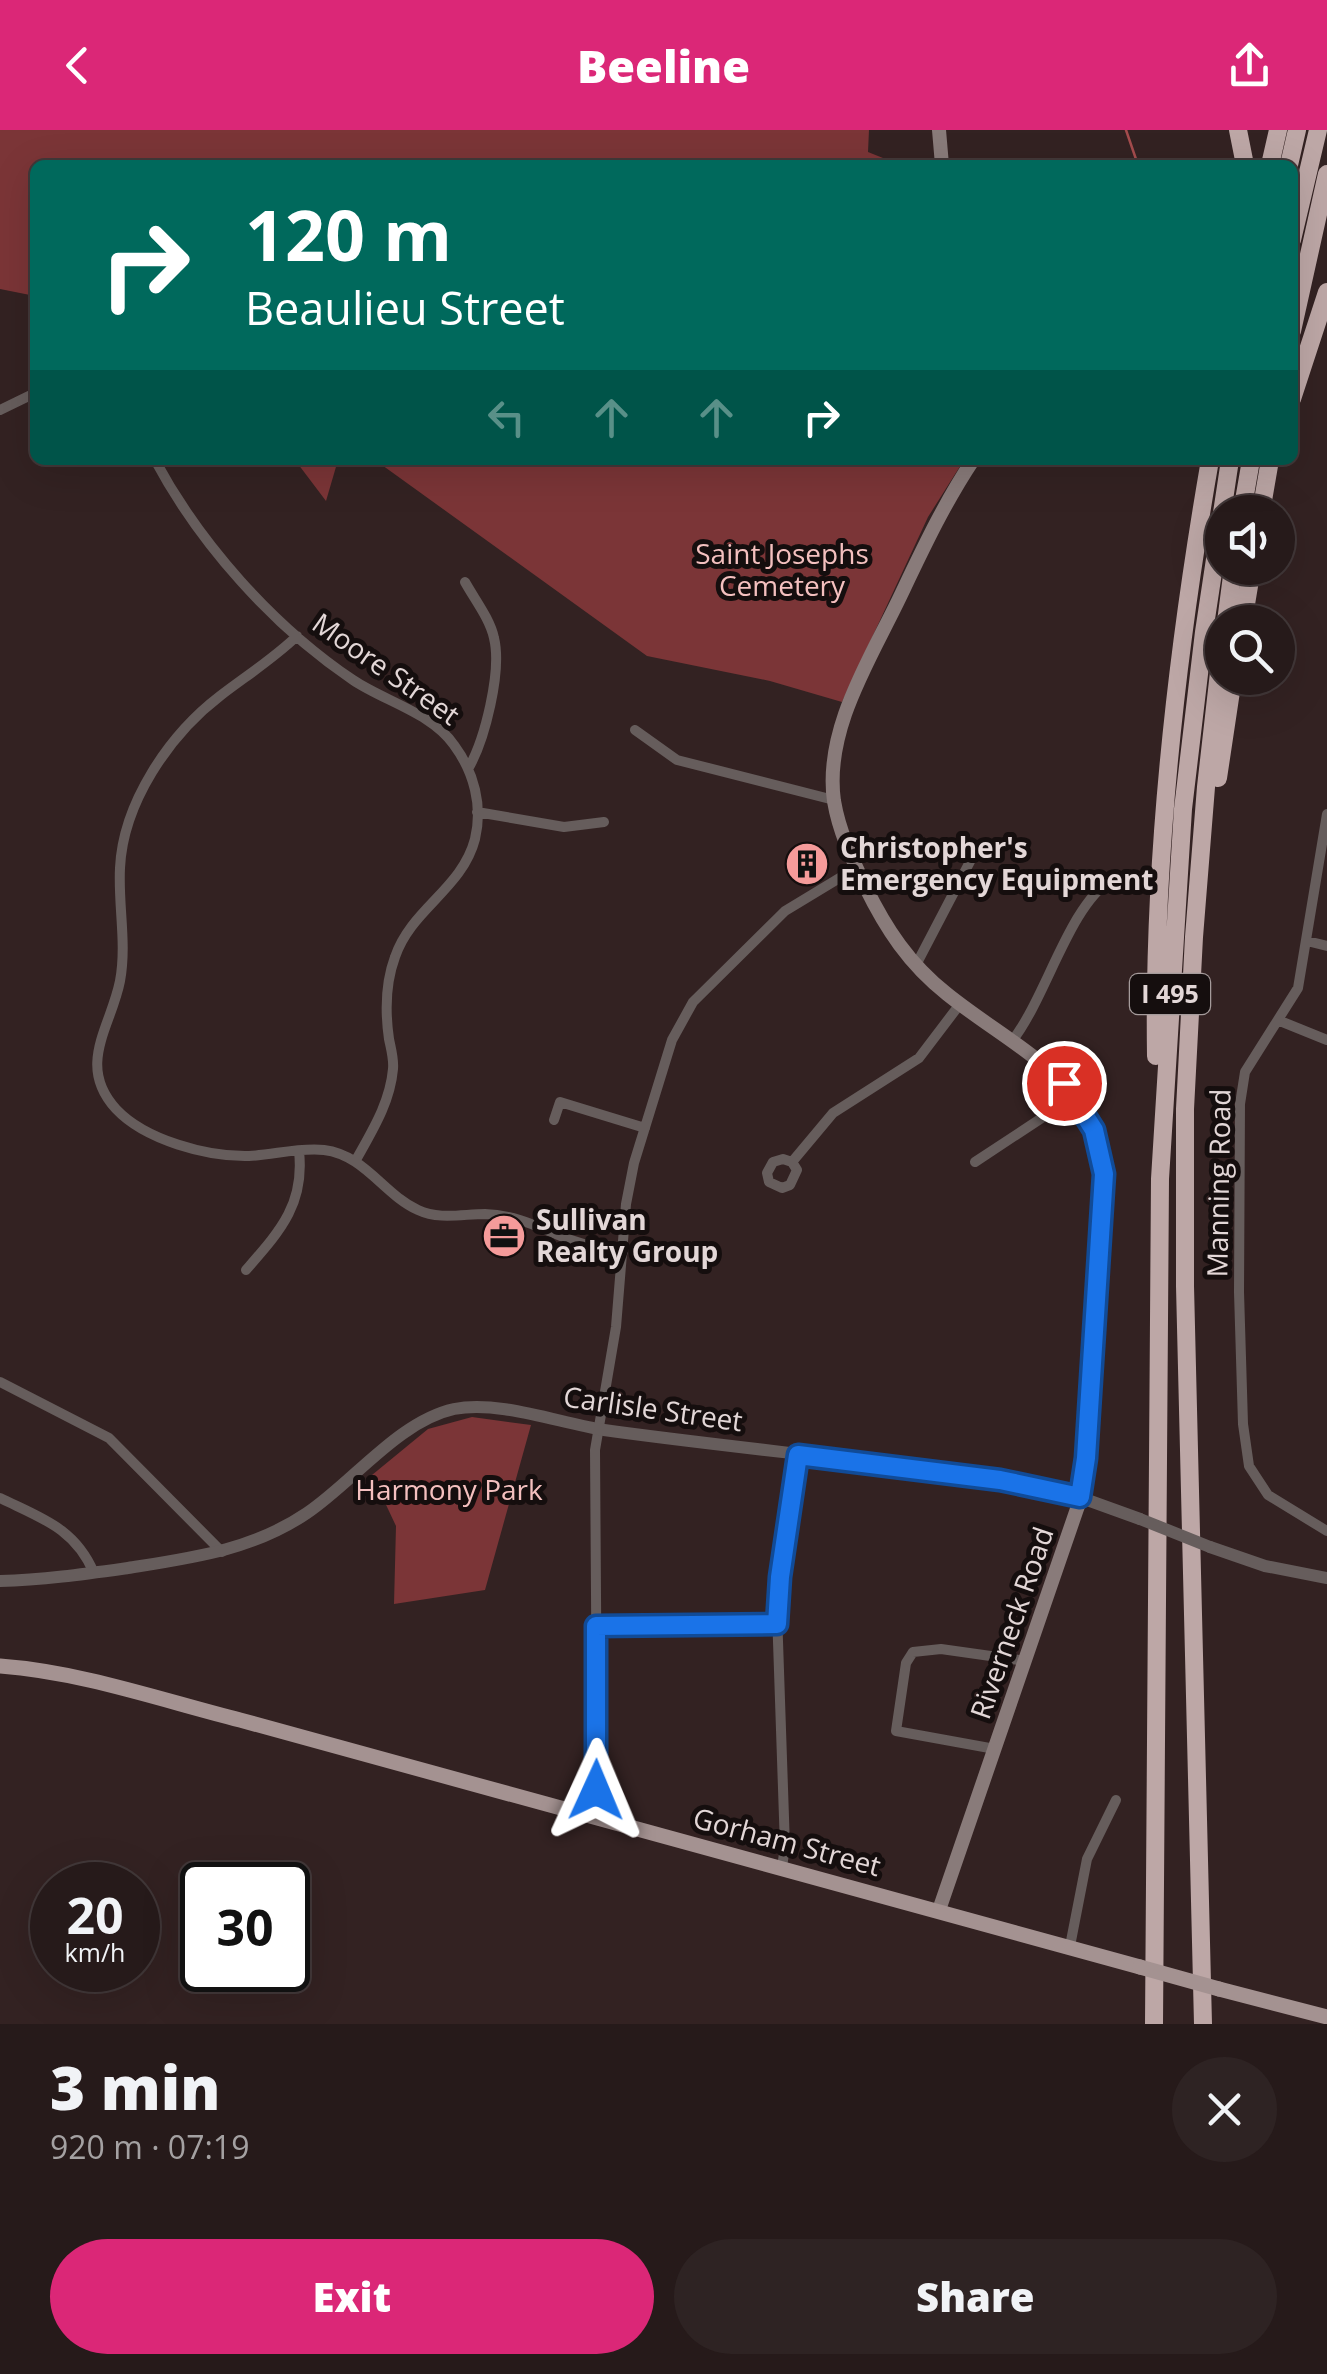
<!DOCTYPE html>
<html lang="en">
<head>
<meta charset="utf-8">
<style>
	:root { --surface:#261a1a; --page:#2e2323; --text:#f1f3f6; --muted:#a4a1a2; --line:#423839; --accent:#db2777 }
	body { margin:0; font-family:"Open Sans",sans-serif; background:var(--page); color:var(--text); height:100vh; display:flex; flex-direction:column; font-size:38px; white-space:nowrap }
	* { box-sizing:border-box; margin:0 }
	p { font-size:32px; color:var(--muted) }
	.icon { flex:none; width:55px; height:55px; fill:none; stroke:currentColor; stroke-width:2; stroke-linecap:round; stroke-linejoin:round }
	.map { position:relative; height:1894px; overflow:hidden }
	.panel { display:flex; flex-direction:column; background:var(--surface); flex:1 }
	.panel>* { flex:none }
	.hud { position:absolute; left:30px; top:30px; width:1268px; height:305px; border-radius:15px; box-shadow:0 10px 40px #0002,0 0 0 2px var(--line); background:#00695c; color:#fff; overflow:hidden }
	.buttons { position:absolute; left:1205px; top:365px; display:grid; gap:20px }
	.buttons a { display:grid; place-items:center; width:90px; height:90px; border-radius:50%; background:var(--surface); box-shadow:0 10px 40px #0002,0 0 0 2px var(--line); font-size:50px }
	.speed { position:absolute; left:30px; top:1732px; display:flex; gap:20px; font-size:50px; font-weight:700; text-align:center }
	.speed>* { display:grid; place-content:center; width:130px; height:130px; border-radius:50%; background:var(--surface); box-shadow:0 10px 40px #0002,0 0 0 2px var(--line); line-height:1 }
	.speed small { font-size:25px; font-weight:400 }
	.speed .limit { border:5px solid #111; border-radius:15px; background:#fff; color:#111 }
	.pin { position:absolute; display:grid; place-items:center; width:85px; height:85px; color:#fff; margin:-42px; border:5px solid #fff; border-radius:50%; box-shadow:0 2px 10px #0007 }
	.me { position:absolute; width:110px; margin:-55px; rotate:1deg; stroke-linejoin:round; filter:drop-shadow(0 0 8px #0008) }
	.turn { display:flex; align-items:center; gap:35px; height:210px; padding:0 50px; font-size:45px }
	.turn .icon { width:130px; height:130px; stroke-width:2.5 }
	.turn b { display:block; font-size:70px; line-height:85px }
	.lanes { display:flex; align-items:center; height:95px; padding:0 50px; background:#0003; justify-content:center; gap:50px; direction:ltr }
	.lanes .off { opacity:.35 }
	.round { display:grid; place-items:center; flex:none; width:105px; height:105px; border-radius:52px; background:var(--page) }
	.headline { display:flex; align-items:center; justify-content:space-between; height:170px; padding:0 50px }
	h1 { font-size:60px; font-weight:800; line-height:75px }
	.primary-button { display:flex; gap:20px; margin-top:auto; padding:20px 50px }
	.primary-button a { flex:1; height:115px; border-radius:60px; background:var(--accent); color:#fff; font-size:40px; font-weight:800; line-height:115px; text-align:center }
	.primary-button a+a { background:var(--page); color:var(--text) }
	header { display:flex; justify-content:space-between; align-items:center; height:130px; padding:0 50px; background:var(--accent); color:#fff; font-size:45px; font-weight:800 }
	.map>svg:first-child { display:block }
	.green { fill:#7b3537 }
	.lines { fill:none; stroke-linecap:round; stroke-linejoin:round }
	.stream { stroke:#a44c4d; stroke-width:2.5 }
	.minor { stroke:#665d5c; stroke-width:10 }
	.tertiary { stroke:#665d5c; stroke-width:12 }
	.secondary { stroke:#897b7a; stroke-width:14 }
	.primary { stroke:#a49291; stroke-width:15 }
	.motorway { stroke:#bda7a6; stroke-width:18 }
	.tertiary-bridge { stroke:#665d5c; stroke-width:12 }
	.primary-bridge { stroke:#a49291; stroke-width:15 }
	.route-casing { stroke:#114b97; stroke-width:25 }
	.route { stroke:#1a73e8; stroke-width:18 }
	.labels { text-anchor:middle; stroke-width:10; stroke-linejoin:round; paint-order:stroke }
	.shield { fill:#150e0e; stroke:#a59b9b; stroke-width:2.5 }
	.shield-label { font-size:25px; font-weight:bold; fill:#e3d7d7 }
	.park-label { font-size:28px; fill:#f4c0bf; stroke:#150e0e }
	.street-label { font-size:28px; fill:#e3d7d7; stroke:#150e0e }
	.poi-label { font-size:28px; font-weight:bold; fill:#e3d7d7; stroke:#150e0e; text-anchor:start }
</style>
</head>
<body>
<header><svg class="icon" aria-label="back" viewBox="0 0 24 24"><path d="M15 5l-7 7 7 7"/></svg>Beeline<svg class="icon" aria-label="share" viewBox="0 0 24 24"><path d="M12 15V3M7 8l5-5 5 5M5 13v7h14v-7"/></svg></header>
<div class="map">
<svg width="1327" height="1894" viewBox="0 0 1327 1894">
	<rect width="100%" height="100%" fill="#322"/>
	<path class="green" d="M0,0H869L868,22L888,30V33L892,35H35V166L0,159Z
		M295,330H338L326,371Z
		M375,330H964L928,387L842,572L770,551L647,526Z
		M472,1287L531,1295L485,1460L394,1474L396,1396L372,1345L428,1299Z"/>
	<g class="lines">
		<path class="stream" d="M1126,0L1138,35"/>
		<path class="minor" d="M0,280L35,263
			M155,330C200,414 273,496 353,550C384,571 432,583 454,615C474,642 483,676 475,709C462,759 411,779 395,827C385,854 385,881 389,909C391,919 394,929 393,939C390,973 372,1001 356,1030
			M465,452C475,470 490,489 494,508C502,541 485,610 468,639
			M297,506C273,529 246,546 220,566C169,605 123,673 120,738C118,776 127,813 120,851C111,897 76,935 116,979C145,1010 207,1027 249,1026C273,1025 300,1017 324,1020C365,1025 383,1064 418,1080C439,1090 463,1084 485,1084C518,1085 542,1099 571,1110C588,1116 605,1120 623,1122
			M635,600L677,630L834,670
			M477,682L564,697L604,692
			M1327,684L1298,858L1245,942L1240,974L1239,1162L1243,1294L1249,1336L1268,1365L1327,1401
			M1307,811L1327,816
			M916,835L975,722
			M1280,891L1327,910
			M1012,911C1046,868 1069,776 1111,750
			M554,990L560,972L645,998
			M792,1032L783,1029L773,1032L767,1043L769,1052L782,1058L790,1055L797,1040L792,1032L833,983L919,928L960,874
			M975,1032L1075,966
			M246,1140C279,1102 305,1075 299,1021
			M0,1252L109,1308L222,1422
			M0,1368C41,1388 75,1398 94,1443
			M597,1496L777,1494
			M995,1619L896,1601L906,1533L913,1522L941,1519L1026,1531
			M592,1685L596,1660L597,1609L595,1320L616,1197L626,1074L634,1033L672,910L693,872L785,781L856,738
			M782,1737L785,1717L777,1482L798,1325
			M1070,1816L1087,1729L1116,1670"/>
		<path class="tertiary" d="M1210,1417L1265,1436L1327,1448
			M0,1451C43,1450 85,1444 128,1438C191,1428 253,1420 307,1383C353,1352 399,1291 454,1279C499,1270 559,1293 604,1300C741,1319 880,1331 1017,1352L1068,1363L1140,1389"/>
		<path class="secondary" d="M939,0L942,35
			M939,1780L1078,1376L1087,1314L1104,1061C1106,953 1019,922 947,864C909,834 886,799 865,756C852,729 839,701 834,671C824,601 869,531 898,471C921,423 943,375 973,330"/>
		<path class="primary" d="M0,1536C81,1542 161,1570 240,1590L1140,1837
			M1219,1859L1327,1887"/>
		<path class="motorway" d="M1238,0L1245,35
			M1270,35L1278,0
			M1289,35L1297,0
			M1292,110L1318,0
			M1292,201L1327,44
			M1292,269L1327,162
			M1242,382L1251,330
			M1261,382L1270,330
			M1226,492L1233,438
			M1243,492L1252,438
			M1218,648L1233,548
			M1156,926C1153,727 1176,526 1210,330
			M1154,1894L1160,1049L1183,679L1204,502L1230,330
			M1203,1894L1185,1156V979L1194,807L1206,657L1222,516"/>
		<path class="tertiary-bridge" d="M1140,1389L1210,1417"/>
		<path class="primary-bridge" d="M1140,1837L1219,1859"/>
	</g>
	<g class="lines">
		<g class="route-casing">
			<path id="route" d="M596,1660V1496L777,1494L780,1447L798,1325L1000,1350L1080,1367L1086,1328L1104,1044L1094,1000L1064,953"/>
		</g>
		<use href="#route" class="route"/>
	</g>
	<defs>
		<g id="building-disc" transform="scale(2.25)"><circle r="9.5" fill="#f59b9a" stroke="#150e0e"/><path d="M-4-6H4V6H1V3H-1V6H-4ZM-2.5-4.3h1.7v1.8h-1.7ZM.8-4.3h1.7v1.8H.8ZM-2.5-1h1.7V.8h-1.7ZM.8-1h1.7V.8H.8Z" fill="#111"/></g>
		<g id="office-disc" transform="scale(2.25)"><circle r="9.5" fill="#f59b9a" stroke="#150e0e"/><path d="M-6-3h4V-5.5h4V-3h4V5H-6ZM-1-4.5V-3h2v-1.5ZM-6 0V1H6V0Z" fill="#111"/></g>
	</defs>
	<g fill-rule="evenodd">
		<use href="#building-disc" x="807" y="734"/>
		<use href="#office-disc" x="504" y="1106"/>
	</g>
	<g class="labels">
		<rect class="shield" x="1130" y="844" width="80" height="40" rx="8"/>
		<g class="shield-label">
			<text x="1170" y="873">I 495</text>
		</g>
		<g class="park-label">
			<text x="782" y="434">Saint Josephs<tspan x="782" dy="32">Cemetery</tspan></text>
			<text x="449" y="1370">Harmony Park</text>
		</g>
		<g class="street-label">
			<text transform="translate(386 539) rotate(35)" y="10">Moore Street</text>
			<text transform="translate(1219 1053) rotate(-89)" y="10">Manning Road</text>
			<text transform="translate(653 1279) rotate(8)" y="10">Carlisle Street</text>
			<text transform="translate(1012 1493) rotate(-71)" y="10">Riverneck Road</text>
			<text transform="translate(787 1712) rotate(15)" y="10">Gorham Street</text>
		</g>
		<g class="poi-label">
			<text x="840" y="728">Christopher's<tspan x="840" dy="32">Emergency Equipment</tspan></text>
			<text x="536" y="1100">Sullivan<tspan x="536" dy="32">Realty Group</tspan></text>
		</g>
	</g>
</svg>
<div class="buttons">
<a><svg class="icon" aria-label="sound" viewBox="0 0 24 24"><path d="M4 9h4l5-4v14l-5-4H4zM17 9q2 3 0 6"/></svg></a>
<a><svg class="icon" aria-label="search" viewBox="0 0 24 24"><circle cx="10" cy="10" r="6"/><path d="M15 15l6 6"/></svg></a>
</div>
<div class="speed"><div>20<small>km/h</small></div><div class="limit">30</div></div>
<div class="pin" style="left:1064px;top:953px;background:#d93025"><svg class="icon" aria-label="arrive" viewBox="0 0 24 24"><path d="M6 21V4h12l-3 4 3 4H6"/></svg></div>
<svg class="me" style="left:596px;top:1660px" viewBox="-20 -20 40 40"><path d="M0-17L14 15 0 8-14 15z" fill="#1a73e8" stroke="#fff" stroke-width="4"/></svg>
<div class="hud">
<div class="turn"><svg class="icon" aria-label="right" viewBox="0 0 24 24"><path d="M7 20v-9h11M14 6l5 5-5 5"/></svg><div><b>120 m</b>Beaulieu Street</div></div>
<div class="lanes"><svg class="icon off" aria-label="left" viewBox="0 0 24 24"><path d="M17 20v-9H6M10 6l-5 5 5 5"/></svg><svg class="icon off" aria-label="ahead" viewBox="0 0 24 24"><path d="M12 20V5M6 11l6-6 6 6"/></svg><svg class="icon off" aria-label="ahead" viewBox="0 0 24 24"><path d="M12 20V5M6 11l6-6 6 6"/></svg><svg class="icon" aria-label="right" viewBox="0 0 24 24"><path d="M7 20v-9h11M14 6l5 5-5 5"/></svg></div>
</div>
</div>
<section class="panel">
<div class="headline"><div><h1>3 min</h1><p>920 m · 07:19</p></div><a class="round"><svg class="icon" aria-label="close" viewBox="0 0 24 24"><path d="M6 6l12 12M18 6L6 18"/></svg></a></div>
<div class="primary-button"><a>Exit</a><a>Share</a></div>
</section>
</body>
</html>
